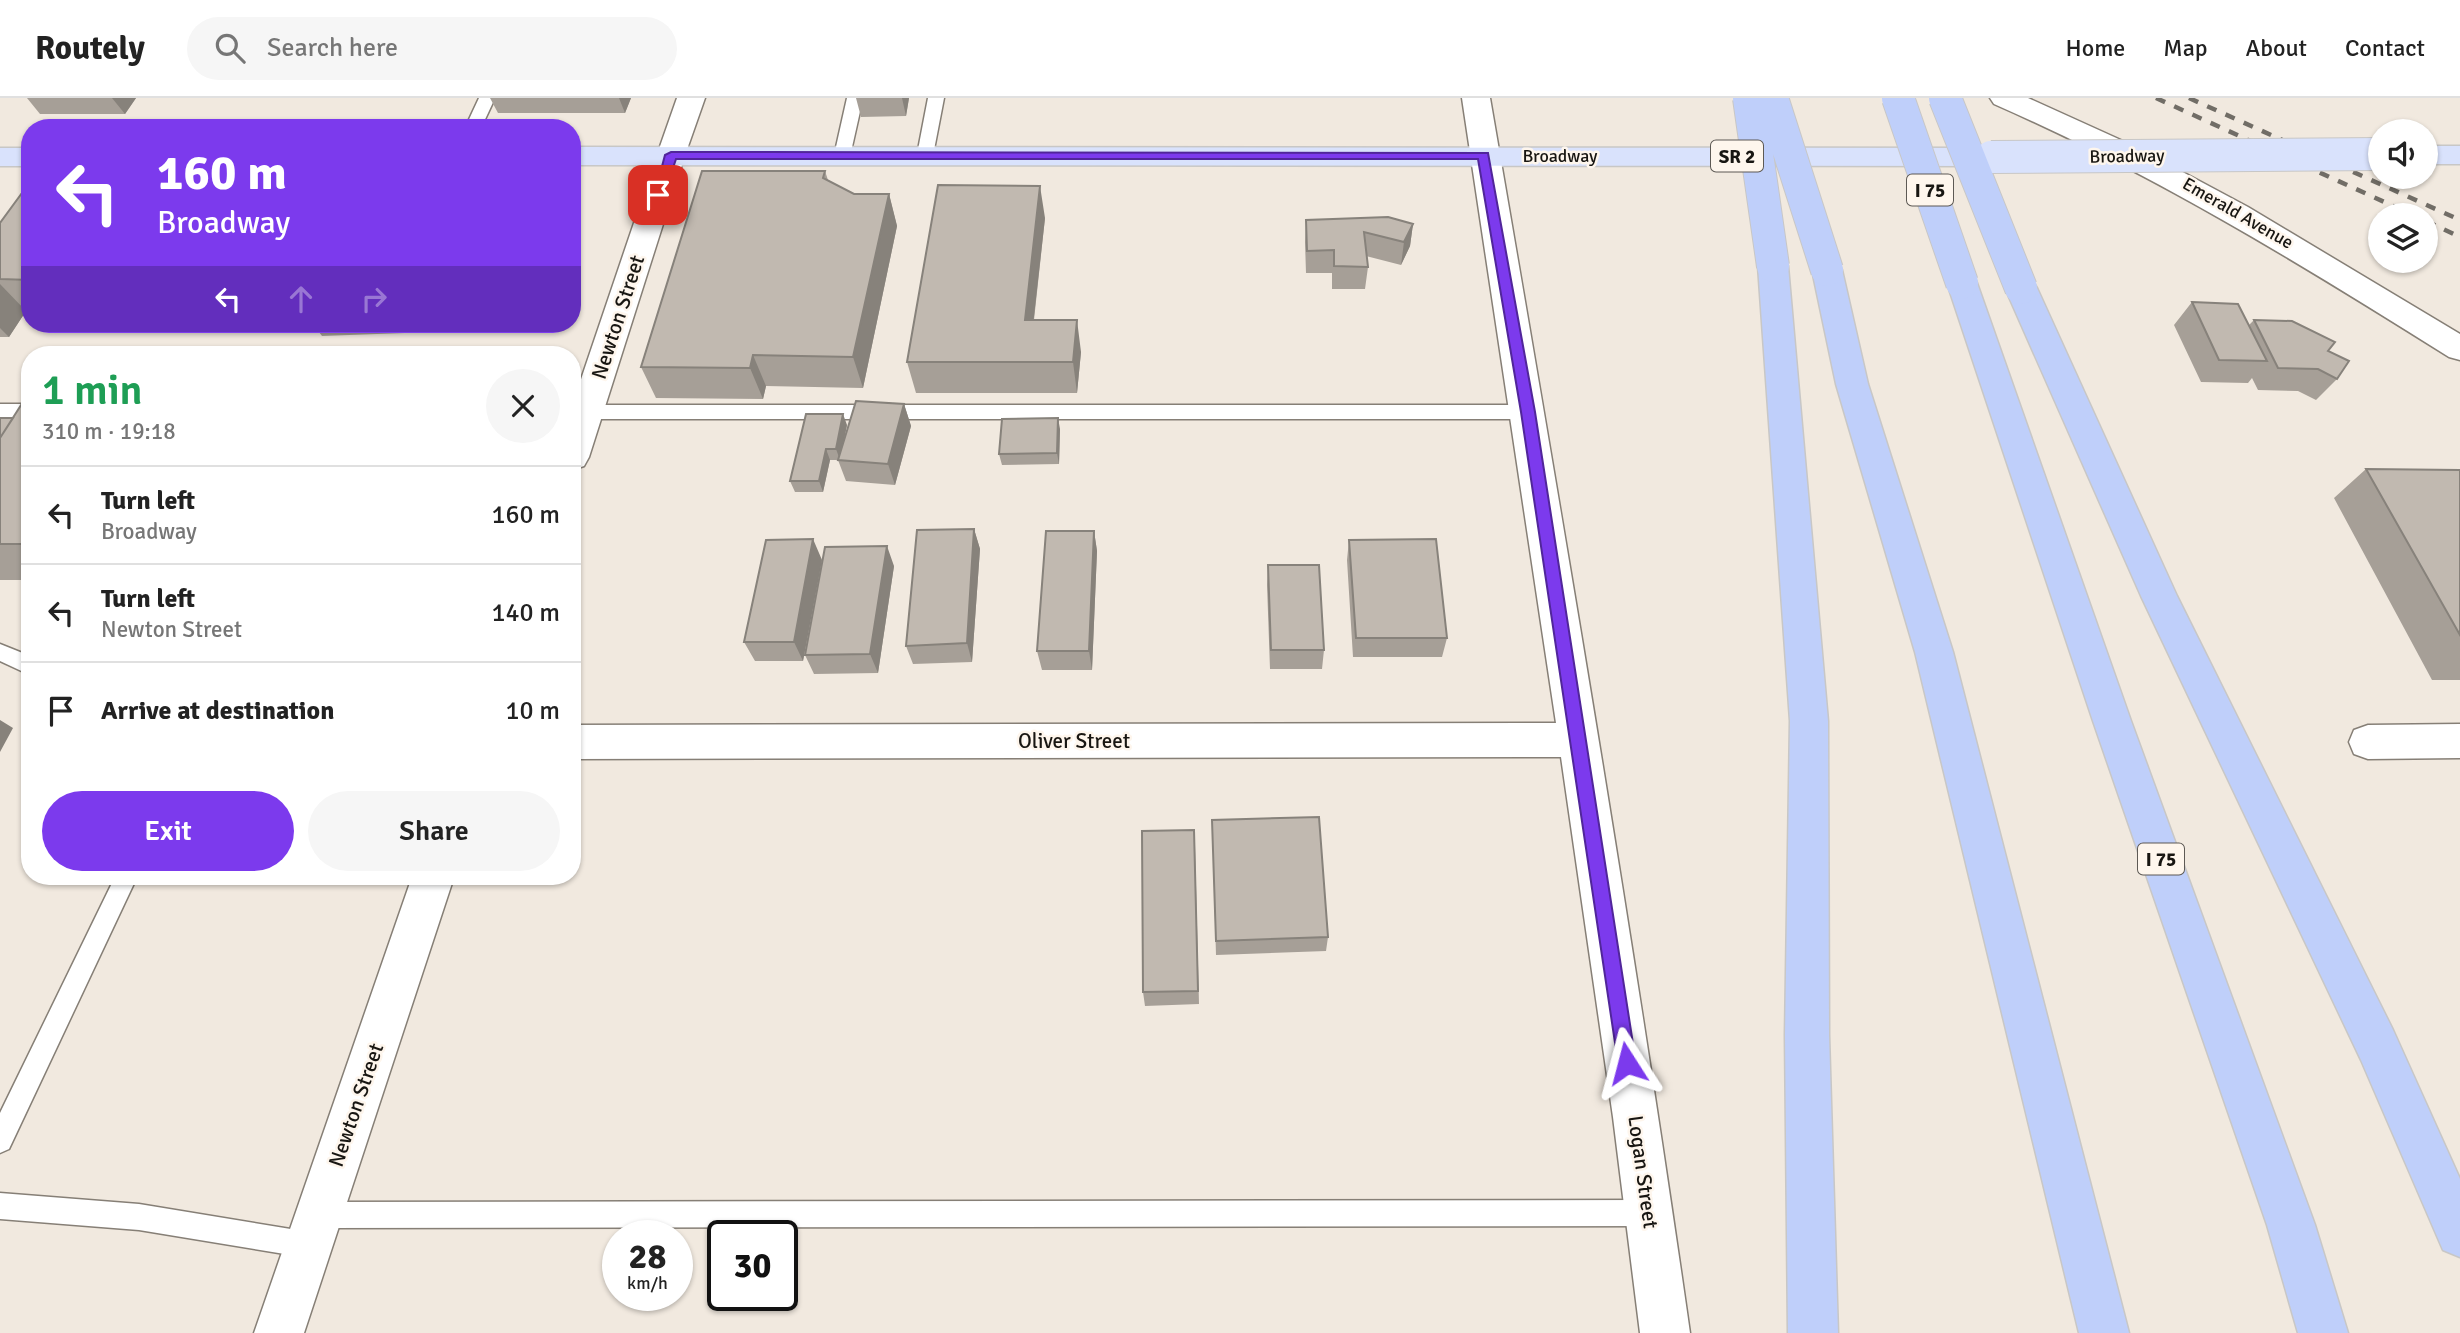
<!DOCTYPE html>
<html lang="en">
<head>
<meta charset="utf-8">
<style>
	:root { --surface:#fff; --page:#f6f6f6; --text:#222; --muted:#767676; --line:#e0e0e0; --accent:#7c3aed }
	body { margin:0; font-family:Signika,sans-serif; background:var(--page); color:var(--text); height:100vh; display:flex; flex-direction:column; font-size:26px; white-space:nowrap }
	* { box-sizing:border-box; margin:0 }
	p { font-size:23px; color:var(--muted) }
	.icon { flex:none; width:38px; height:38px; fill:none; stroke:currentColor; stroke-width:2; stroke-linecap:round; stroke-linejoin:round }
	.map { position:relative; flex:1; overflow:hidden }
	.side { position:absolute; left:21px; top:248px; width:560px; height:539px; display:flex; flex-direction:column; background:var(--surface); border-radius:28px; box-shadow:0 2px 5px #0004 }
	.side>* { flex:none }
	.banner { position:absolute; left:21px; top:21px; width:560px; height:214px; border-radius:28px; box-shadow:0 2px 5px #0004; background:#7c3aed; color:#fff; overflow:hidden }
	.buttons { position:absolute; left:2368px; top:21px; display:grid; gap:14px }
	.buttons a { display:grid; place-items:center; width:70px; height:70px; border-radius:50%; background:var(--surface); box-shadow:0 2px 5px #0004; font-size:35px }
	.speed { position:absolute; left:602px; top:1122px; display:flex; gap:14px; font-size:35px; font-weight:700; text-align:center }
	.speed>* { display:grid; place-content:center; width:91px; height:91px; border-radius:50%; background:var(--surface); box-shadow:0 2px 5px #0004; line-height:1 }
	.speed small { font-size:18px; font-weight:400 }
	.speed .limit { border:4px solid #111; border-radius:10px; background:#fff; color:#111 }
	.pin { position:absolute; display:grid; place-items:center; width:60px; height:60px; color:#fff; margin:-30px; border-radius:14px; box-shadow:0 4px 10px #0006 }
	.me { position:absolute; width:77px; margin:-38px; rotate:351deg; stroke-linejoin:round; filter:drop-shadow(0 0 5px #0008) }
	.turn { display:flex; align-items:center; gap:24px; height:147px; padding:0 21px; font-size:32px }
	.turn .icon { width:91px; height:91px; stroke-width:2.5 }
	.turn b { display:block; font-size:49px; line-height:60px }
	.lanes { display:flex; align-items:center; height:66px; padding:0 21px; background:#0003; justify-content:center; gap:35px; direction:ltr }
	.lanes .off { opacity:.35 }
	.round { display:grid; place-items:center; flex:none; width:74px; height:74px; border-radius:37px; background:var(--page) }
	.head { display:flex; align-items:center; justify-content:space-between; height:119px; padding:0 21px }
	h1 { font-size:42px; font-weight:600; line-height:52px; color:#1e9e55 }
	.primary-button { display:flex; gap:14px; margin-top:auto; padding:14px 21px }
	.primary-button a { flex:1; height:80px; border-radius:42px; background:var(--accent); color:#fff; font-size:28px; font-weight:600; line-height:80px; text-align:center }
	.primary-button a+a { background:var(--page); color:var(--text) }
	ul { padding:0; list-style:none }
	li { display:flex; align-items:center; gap:21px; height:98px; padding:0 21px; border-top:2px solid var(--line) }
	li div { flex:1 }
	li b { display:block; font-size:26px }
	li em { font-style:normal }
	header { display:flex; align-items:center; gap:42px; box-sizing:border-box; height:98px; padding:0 35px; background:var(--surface); border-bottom:2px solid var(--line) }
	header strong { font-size:33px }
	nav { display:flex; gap:38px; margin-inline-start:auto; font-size:24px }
	.search { width:490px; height:63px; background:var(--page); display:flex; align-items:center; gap:18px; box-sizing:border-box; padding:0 24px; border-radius:38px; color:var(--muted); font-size:26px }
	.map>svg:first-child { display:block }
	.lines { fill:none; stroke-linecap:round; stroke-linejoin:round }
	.service-casing { stroke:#867f76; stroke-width:3 }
	.minor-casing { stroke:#867f76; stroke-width:3 }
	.tertiary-casing { stroke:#867f76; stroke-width:3 }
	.primary-casing { stroke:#c8c7c6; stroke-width:3 }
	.motorway-casing { stroke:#c8c7c6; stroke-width:3 }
	.service { fill:#fff; fill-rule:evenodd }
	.minor { fill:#fff; fill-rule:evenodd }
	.tertiary { fill:#fff; fill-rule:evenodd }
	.primary { fill:#d9e2fc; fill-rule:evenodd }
	.motorway { fill:#bfcffa; fill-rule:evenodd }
	.rail { stroke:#716d66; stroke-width:4.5; stroke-dasharray:10 10; stroke-linecap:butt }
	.primary-bridge-casing { stroke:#c8c7c6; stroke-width:34; stroke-linecap:butt }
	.motorway-bridge-casing { stroke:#c8c7c6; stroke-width:34; stroke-linecap:butt }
	.primary-bridge { stroke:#d9e2fc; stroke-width:32 }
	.motorway-bridge { stroke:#bfcffa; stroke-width:32 }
	.wall { fill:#a69f97 }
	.shaded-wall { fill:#87827b }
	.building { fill:#c1b9b0; stroke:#87827b; stroke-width:2 }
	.route { fill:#7c3aed; stroke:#51269a; stroke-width:2 }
	.labels { text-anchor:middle; stroke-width:5; stroke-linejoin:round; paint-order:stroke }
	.far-street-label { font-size:18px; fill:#181612; stroke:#fef6ed }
	.shield { fill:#fef6ed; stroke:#5d5954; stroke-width:2 }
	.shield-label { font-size:19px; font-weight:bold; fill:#181612 }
	.street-label { font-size:21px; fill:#181612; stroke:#fef6ed }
</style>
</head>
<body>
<header>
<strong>Routely</strong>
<div class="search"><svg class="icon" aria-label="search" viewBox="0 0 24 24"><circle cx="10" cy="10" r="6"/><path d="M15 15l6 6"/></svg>Search here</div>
<nav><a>Home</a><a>Map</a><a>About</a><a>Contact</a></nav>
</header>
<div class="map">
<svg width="2460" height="1235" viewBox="0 0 2460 1235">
	<rect width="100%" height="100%" fill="#f1e9df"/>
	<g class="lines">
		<g class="service-casing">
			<path id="service" d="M479,0H495L481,30H465Z
				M847,0H863L850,58L842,63L834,58Z
				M928,0H944L933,57L925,62L917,57Z
				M0,306H30V320H0Z
				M575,307H1528L1537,314L1528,321H575L572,320V308Z
				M0,546L30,558V577L0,563Z
				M115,779H137L9,1051L0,1055V1015Z
				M0,1095L139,1106L309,1134L318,1138L322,1147L318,1156L309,1160L139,1132L0,1121Z
				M1649,1102L1658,1106L1662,1115L1658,1124L1649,1128L319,1130L310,1126L306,1117L310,1108L319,1104Z"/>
		</g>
		<g class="minor-casing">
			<path id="minor" d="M677,0H705L685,57L681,64L671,66L661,64L657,57Z
				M1462,0H1490C1561,411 1631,822 1690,1235H1640L1613,1019L1561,659L572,661V627L1556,625Z
				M1990,0H2028L2134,48L2248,109L2460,236V262L2449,259C2301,166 2154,76 1994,6Z
				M2460,626V660L2368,661L2354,656L2349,644L2354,632L2368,627Z"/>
		</g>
		<g class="tertiary-casing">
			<path id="tertiary" d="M671,48L681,50L685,57L589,359L584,368L572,372V308L657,57L661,50Z
				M412,779H454L304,1235H254Z"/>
		</g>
		<g class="primary-casing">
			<path id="primary" d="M2426,48H2460V66H2426Z
				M572,49L1991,50L2001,52L2005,59L2001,66L1991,68L572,67Z
				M0,50H30V68H0Z"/>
		</g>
		<g class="motorway-casing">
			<path id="motorway" d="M1773,158L1784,161L1788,168L1828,623L1829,937L1838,1235H1788L1785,937L1790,623L1758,168L1762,161Z
				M1827,161L1838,165L1842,172L1868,286L1953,554L2129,1235H2079L1915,554L1836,286L1812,172L1816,165Z
				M1962,174L1973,177L1977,185L2131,623L2315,1127L2348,1235H2298L2267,1127L2093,623L1947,185L1951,177Z
				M2021,179L2032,182L2037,190L2177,498L2393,932L2460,1081V1159L2443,1152L2361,962L2141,498L2005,190L2010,182Z"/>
		</g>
		<use href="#service" class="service"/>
		<use href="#minor" class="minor"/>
		<use href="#tertiary" class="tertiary"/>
		<use href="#primary" class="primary"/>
		<use href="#motorway" class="motorway"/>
		<path class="rail" d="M2156,0L2413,117
			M2189,0L2460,122
			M2426,123L2460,139"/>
		<g class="primary-bridge-casing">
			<path id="primary-bridge" d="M1991,59L2380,56"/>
		</g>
		<g class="motorway-bridge-casing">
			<path id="motorway-bridge" d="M1749,0L1773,168
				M1772,0L1827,172
				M1898,0L1962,185
				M1945,0L2021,190"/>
		</g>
		<use href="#primary-bridge" class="primary-bridge"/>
		<use href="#motorway-bridge" class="motorway-bridge"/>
	</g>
	<path class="wall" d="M27,0H136L125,16H40Z
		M490,0H631L625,15H498Z
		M856,0H909L906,18L861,19Z
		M825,73L828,82L854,96H889L897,128L863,290L766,288L763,301L656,300L641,269Z
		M30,84V213H26L9,239H0V125Z
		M1045,120L1034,222L1081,254L1077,295H916L907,264Z
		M1306,122L1413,126L1410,148L1401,167L1366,158L1368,169L1365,191H1332V175H1306L1305,144Z
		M2192,204L2249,227L2254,222L2328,253L2337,281L2316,302L2298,293L2258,292L2252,280L2248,285L2201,284L2174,227Z
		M313,226H436L432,234L322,238Z
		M30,293V482H0V320H13Z
		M904,306L911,328L895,387L846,383L838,362H830L823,394H795L790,383L847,327L844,341Z
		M1060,331L1059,366L1002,367L999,356Z
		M2366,371L2460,372V582H2432L2334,400Z
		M974,431L980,451L972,564L913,566L906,548Z
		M1094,433L1097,453L1092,572H1042L1037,553Z
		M1349,442L1447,540L1442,559H1353L1347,462Z
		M822,462L803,563H755L744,544Z
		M1268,467L1324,552L1322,571H1270L1267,487Z
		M894,468L878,575L814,576L805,557Z
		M1212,722L1328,839L1326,853L1216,857Z
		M1195,748L1199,906L1145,908L1143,894Z"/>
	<path class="shaded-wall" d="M112,0H136L125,16Z
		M619,0H631L625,15Z
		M902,0H909L906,18Z
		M1040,88L1045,120L1030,254L1025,222Z
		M889,96L897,128L863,290L853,259Z
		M1413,126L1410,148L1401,167L1404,144Z
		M0,186L26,213L9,239L0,230Z
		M1077,222L1081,254L1077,295L1073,264Z
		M426,226H436L432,234Z
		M753,257L766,288L763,301L750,270Z
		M904,306L911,328L895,387L888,366Z
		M843,316L847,327L840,362L836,351Z
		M1058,320L1060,331L1059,366L1057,355Z
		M826,351L830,362L823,394L819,383Z
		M974,431L980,451L972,564L967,545Z
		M1094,433L1097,453L1092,572L1089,553Z
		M813,441L822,462L803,563L794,544Z
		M887,448L894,468L878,575L870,556Z
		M0,622L13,630L0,654Z"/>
	<path class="building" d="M702,73H825L823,80L854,96H889L853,259L753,257L750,270L641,269Z
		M30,84V182L0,181V125Z
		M938,87L1040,88L1025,222H1077L1073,264H907Z
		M1388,119L1413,126L1404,144L1364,134L1368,169L1334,168V152L1307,153L1306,122Z
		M2192,204L2238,206L2267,263L2219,262Z
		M2254,222L2292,223L2335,244L2328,253L2349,263L2337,281L2318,271L2278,270Z
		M30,293V446H0V340Z
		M856,303L904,306L888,366L838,362Z
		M806,316H843L836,351H826L819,383H790Z
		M0,320H13L0,340Z
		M1058,320L1057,355L999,356L1002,321Z
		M2366,371L2460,372V537Z
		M974,431L967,545L906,548L917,432Z
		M1046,433H1094L1089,553H1037Z
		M813,441L794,544H744L766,442Z
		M1436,441L1447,540H1356L1349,442Z
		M887,448L870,556L805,557L825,449Z
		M1268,467H1319L1324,552H1271Z
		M1319,719L1328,839L1216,843L1212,722Z
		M1194,732L1198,893L1143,894L1142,733Z"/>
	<path class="route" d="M671,54L1488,55L1535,314L1636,965L1633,971L1627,974L1620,971L1618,965L1521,314L1478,61H676L664,97L654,99L665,57Z"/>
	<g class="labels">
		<g class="far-street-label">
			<text x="1560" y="64">Broadway</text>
			<text transform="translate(2127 58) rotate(-1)" y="6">Broadway</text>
			<text transform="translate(2238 115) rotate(30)" y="6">Emerald Avenue</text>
		</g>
		<g class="shield">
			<rect x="1711" y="42.5" width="52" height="31" rx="5"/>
			<rect x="1907" y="76.5" width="46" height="31" rx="5"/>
			<rect x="2138" y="745.5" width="46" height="31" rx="5"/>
		</g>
		<g class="shield-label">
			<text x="1737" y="65">SR 2</text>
			<text x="1930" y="99">I 75</text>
			<text x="2161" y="768">I 75</text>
		</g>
		<g class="street-label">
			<text transform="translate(618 219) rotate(-72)" y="7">Newton Street</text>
			<text x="1074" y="650">Oliver Street</text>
			<text transform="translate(356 1007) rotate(-71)" y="7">Newton Street</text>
			<text transform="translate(1643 1074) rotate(82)" y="7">Logan Street</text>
		</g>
	</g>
</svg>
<div class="buttons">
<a><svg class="icon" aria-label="sound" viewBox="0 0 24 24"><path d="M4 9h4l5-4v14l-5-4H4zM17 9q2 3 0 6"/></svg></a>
<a><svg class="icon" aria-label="layers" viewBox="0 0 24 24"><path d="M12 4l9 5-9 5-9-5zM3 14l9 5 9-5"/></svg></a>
</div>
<div class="speed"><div>28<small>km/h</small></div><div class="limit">30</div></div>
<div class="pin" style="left:658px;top:97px;background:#d93025"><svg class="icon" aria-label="arrive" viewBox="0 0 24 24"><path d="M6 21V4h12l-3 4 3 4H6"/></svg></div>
<svg class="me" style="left:1627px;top:965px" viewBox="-20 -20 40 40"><path d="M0-17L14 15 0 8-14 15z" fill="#7c3aed" stroke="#fff" stroke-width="4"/></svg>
<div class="banner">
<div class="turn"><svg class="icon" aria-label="left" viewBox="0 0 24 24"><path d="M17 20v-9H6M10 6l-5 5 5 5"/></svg><div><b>160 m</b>Broadway</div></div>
<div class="lanes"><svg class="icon" aria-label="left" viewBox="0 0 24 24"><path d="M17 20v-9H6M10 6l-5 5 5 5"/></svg><svg class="icon off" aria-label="ahead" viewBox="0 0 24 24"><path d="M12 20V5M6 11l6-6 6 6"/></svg><svg class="icon off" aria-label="right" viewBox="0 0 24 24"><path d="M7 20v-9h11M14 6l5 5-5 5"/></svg></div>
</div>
<section class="side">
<div class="head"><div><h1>1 min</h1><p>310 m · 19:18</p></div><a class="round"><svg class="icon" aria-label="close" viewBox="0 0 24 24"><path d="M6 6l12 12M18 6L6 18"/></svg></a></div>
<ul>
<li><svg class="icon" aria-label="left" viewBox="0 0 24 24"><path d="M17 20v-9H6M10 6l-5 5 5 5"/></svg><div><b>Turn left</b><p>Broadway</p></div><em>160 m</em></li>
<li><svg class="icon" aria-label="left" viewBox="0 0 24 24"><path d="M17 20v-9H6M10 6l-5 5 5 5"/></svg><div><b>Turn left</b><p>Newton Street</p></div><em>140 m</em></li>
<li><svg class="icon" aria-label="arrive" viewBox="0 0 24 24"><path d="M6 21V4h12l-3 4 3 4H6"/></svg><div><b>Arrive at destination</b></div><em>10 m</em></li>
</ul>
<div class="primary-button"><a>Exit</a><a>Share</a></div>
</section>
</div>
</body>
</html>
